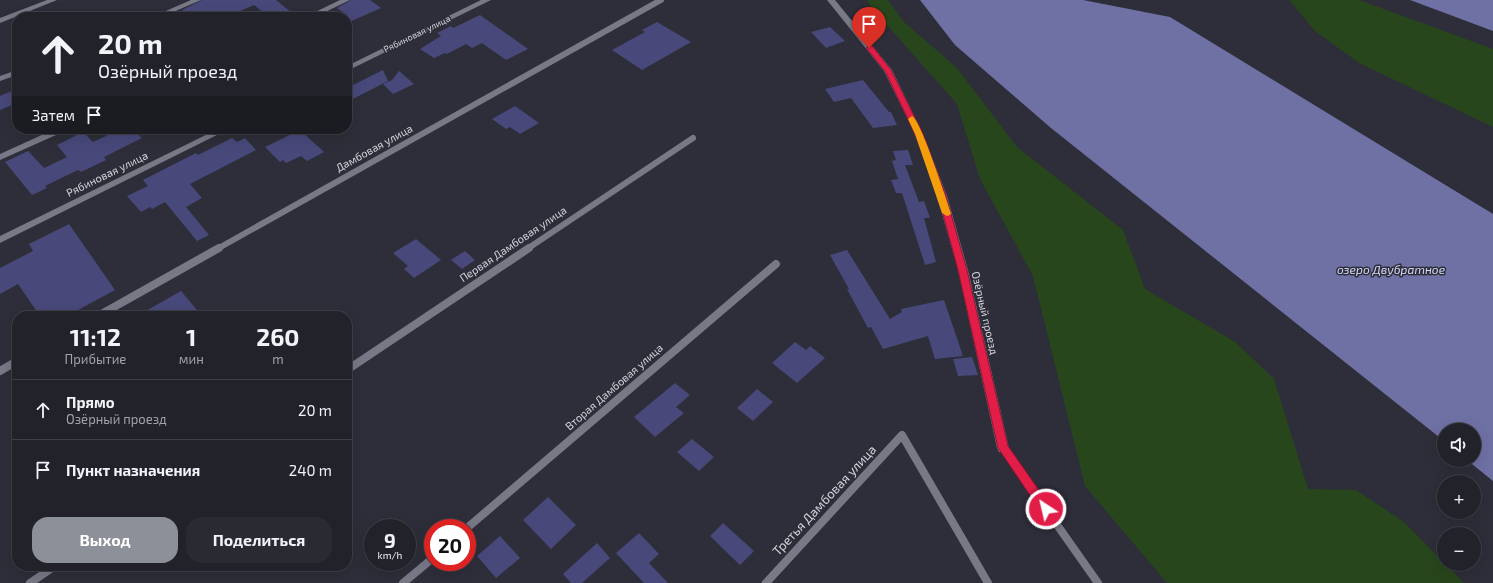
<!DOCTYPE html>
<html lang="ru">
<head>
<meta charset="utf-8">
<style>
	:root { --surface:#22222b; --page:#2a2a33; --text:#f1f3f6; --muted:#a2a4a9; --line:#3f3f47; --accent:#8c9099 }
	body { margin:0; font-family:"Exo 2",sans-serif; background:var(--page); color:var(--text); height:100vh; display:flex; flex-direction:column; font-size:15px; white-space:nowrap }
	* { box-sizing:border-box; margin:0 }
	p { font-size:13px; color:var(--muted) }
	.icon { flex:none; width:22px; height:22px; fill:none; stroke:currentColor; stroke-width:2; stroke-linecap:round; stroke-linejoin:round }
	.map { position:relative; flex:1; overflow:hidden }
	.side { position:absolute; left:12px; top:311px; width:340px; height:260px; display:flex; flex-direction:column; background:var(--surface); border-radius:16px; box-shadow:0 4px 16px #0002,0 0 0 1px var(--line) }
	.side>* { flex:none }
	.hud { position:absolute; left:12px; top:12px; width:340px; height:122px; border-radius:16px; box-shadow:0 4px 16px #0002,0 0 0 1px var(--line); background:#22222b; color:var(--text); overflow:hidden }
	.buttons { position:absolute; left:1437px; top:423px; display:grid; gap:8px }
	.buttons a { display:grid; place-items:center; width:44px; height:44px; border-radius:50%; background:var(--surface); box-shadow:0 4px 16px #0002,0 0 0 1px var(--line); font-size:20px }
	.speed { position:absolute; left:364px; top:519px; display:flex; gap:8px; font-size:20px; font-weight:700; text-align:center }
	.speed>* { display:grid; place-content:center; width:52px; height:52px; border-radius:50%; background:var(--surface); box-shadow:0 4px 16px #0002,0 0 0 1px var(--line); line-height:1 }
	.speed small { font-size:10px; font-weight:400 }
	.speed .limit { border:6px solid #d22; background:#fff; color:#111 }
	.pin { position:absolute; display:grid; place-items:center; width:34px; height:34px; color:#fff; margin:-41px -17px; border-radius:50% 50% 50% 0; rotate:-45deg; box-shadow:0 0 4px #0007 }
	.pin .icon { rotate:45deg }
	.me { position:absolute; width:44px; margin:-22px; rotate:325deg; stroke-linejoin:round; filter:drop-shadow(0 0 3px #0008) }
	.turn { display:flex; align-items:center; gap:14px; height:84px; padding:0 20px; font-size:18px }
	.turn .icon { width:52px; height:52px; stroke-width:2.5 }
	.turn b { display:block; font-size:28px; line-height:34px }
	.then { display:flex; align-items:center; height:38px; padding:0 20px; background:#0003; gap:8px; font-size:15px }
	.eta { display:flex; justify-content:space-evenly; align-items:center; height:68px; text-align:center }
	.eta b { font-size:24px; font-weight:700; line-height:28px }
	.action { display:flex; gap:8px; margin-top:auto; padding:8px 20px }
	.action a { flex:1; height:46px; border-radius:16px; background:var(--accent); color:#fff; font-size:16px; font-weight:700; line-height:46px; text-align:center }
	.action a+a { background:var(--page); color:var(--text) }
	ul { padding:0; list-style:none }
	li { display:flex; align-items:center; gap:12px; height:60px; padding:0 20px; border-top:1px solid var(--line) }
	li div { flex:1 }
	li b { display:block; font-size:15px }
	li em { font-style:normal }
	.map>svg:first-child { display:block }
	.green { fill:#28461c }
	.water { fill:#6f71a5 }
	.building { fill:#48497a }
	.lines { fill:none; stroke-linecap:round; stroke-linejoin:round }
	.service-far1 { stroke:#787987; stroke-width:6 }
	.service { stroke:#787987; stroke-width:8 }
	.minor { fill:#787987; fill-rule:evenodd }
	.route { fill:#e11d48; stroke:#92132f }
	.slow { fill:#f59e0b }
	.labels { text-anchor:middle; stroke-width:3; stroke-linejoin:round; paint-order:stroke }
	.far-street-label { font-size:9px; fill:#d3d4dc; stroke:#2d2e39 }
	.street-label { font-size:11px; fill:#d3d4dc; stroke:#2d2e39 }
	.water-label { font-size:12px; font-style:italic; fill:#d7dafa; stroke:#2d2e39 }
	.near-street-label { font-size:13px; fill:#d3d4dc; stroke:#2d2e39 }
</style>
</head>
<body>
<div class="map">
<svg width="1493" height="583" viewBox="0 0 1493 583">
	<rect width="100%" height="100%" fill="#2d2e39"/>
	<path class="green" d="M867,0H888L904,22L957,68L1017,147L1123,230L1145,289L1235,342L1274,379L1308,489L1356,490L1404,522L1464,583H1167L1085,486L1033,276L980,179L957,104L870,6Z
		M1289,0H1359L1493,49V127L1359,63L1315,31Z"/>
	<path class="water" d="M920,0H1083L1170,17L1493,214V481L1467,460H1474V430H1444V441L1051,128L955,45Z
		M1410,0H1493V31Z"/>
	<path class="building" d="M202,0H276L297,17H269L254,5L226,17H190L182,10Z
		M351,0H370L381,8L347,23V15L337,8Z
		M480,15L528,49L506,60L482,43L472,48L466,44L447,54L445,53L434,58L420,49L441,36L437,33L451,26L453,28Z
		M657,22L691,42L642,70L612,50L645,32L642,30Z
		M830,27L845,41L826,48L811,32Z
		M383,70L388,81L347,102V88Z
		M399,71L414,84L393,94L383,84L392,80Z
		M863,80L889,112H891L897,125L873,128L851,98L834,102L825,89Z
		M17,89V103L0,110V96Z
		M515,106L539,123L520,134L510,127L506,129L492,119Z
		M121,129H132L142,138L104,157L106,160L81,172L78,170L45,186L47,188L32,195L5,162L28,151L44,168L67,157L57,145L83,132L93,142Z
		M300,130L324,152L307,161L301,156L286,163L283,160L280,162L265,147Z
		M232,138L237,142L245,138L256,150L190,184L202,198L186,207L209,235L197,241L165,202L152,209L150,207L141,212L127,196L148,186L143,180L196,153L198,155Z
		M908,150L913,165H905L919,202L924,201L930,218H924L936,262L925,265L902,193H896L891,180L898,179L892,161L896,160L893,151Z
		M69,224L115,290L67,316H60L56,310L45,316H40L18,284L0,294V268L33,251L29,244Z
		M416,239L441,260L414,278L404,269L408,266L393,253Z
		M847,250L890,319L902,312L901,309L944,300L963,356L935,359L928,336L883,349L871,327L868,328L847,289H849L830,255Z
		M465,251L475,260L462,269L451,260Z
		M181,291L202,316H137Z
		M795,342L806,350L810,346L825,358L797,383L772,363Z
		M972,357L978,375L958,376L953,359Z
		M675,383L690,395L676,407L684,413L655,437L634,417Z
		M757,389L773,402L753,421L737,408Z
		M692,439L714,457L699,471L677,452Z
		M548,497L576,525L551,549L523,520Z
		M723,523L754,551L740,565L710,536Z
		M639,533L659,554L649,563L668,583H644L616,553Z
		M500,536L520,558L496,578L477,556Z
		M597,543L610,558L582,583H571L563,574Z"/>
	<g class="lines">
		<path class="service-far1" d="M217,249L661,0
			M527,249L693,138"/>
		<path class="service" d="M98,316L219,248
			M347,370L529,248
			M0,371L17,361
			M1003,448L1098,583
			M467,528L776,264
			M30,583L55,566
			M403,583L433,558
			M766,583L902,435L988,583"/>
		<path class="minor" d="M47,0H57L0,23V18Z
			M191,0H201L162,17H152Z
			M340,0H350L315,17H305Z
			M481,0H491L347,71V66Z
			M827,0H835L892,70L923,134L947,196L968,270L1009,448L1007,452L1003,453L999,452L997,448L958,270L937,196L915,134L884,71Z
			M17,70V75L0,81V76Z
			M55,129H66L65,131L0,160V154Z
			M218,129H229L0,243V236Z"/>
	</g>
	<path class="route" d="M867,46H872L891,70L923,134L946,196L967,270L1008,446L1050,506L1052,509L1050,513L1046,515L1042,513L998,448L958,270L938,196L915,134L885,71L867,49Z"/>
	<path class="slow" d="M912,116C921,120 946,199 951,213L950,215L947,216L942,213L915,134L908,119Z"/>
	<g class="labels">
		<g class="far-street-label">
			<text transform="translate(417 34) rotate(-26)" y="3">Рябиновая улица</text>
		</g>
		<g class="street-label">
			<text transform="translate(374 148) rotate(-29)" y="4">Дамбовая улица</text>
			<text transform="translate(107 174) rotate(-26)" y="4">Рябиновая улица</text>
			<text transform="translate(513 244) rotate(-34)" y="4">Первая Дамбовая улица</text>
			<text transform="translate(985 313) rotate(77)" y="4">Озёрный проезд</text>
			<text transform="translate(614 387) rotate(-41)" y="4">Вторая Дамбовая улица</text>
		</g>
		<g class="water-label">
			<text x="1391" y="274">озеро Двубратное</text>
		</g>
		<g class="near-street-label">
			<text transform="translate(824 500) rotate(-47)" y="5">Третья Дамбовая улица</text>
		</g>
	</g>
</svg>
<div class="buttons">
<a><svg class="icon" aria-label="sound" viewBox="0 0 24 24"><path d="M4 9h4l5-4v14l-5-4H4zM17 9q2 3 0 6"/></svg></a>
<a>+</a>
<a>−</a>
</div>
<div class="speed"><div>9<small>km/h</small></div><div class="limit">20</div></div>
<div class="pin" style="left:869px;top:48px;background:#d93025"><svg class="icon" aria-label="arrive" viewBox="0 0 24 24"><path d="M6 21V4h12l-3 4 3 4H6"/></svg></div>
<svg class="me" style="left:1046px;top:509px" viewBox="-20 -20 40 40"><circle r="17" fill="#e11d48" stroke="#fff" stroke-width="3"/><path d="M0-11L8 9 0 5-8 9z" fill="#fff"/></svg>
<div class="hud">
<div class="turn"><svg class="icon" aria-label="ahead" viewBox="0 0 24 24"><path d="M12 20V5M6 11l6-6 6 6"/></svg><div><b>20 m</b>Озёрный проезд</div></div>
<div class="then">Затем<svg class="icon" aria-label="arrive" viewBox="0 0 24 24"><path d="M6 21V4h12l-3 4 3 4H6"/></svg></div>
</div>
<section class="side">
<div class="eta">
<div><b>11:12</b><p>Прибытие</p></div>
<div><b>1</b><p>мин</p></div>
<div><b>260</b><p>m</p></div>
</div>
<ul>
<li><svg class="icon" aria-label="ahead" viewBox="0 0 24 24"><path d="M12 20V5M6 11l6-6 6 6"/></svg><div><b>Прямо</b><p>Озёрный проезд</p></div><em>20 m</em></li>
<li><svg class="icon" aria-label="arrive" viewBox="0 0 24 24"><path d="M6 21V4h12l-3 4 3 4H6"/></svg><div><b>Пункт назначения</b></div><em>240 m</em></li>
</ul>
<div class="action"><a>Выход</a><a>Поделиться</a></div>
</section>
</div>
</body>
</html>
